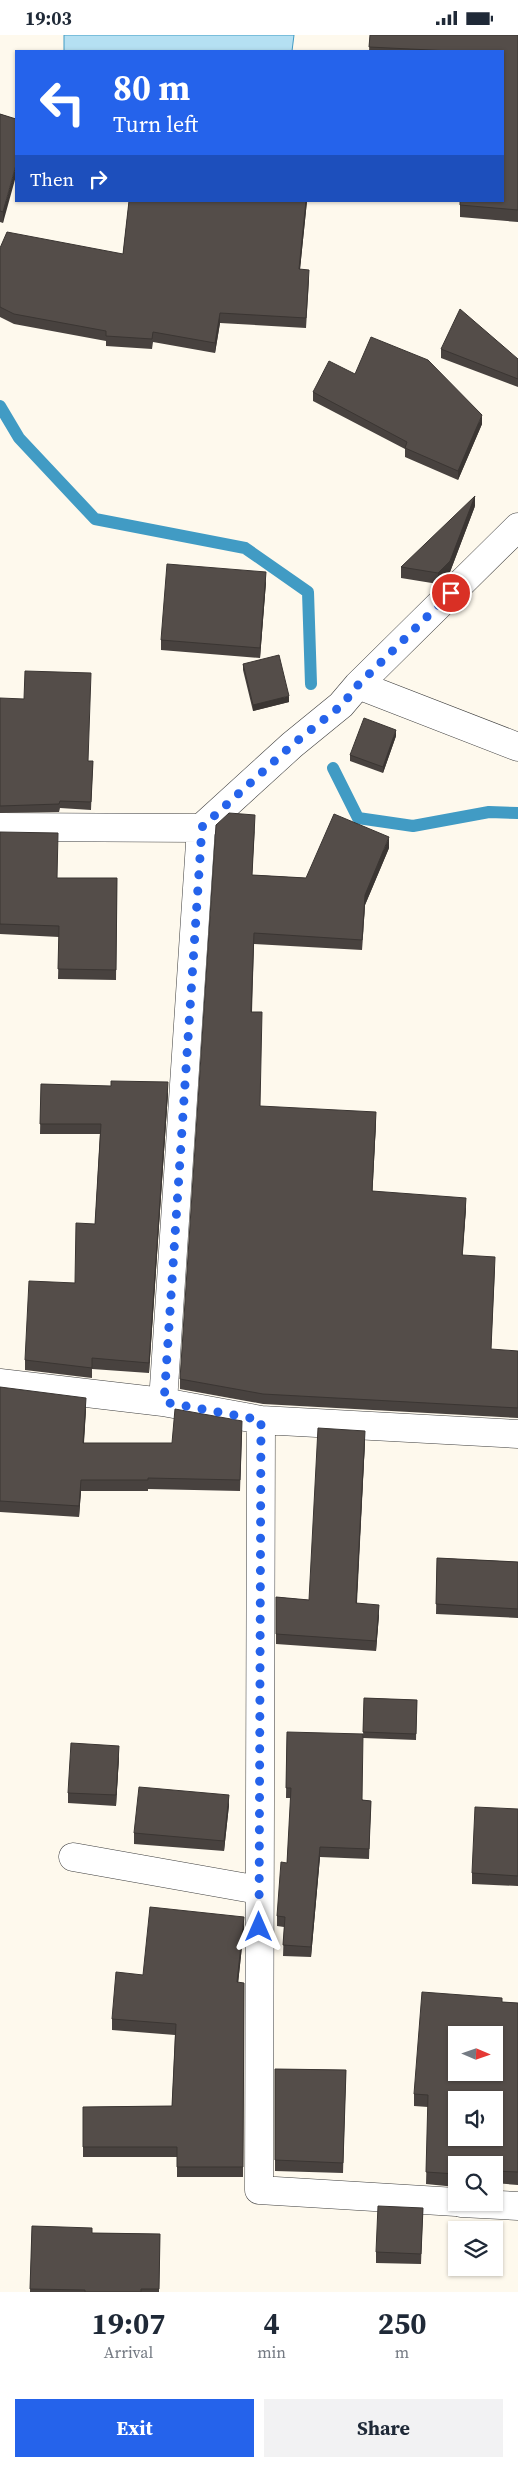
<!DOCTYPE html>
<html lang="en">
<head>
<meta charset="utf-8">
<style>
	:root { --surface:#fff; --page:#f2f2f3; --text:#1f2937; --muted:#747a83; --accent:#2563eb }
	body { margin:0; font-family:"Source Serif 4",serif; background:var(--page); color:var(--text); height:100vh; display:flex; flex-direction:column; font-size:19px; white-space:nowrap }
	* { box-sizing:border-box; margin:0 }
	p { font-size:16px; color:var(--muted) }
	.icon { flex:none; width:28px; height:28px; fill:none; stroke:currentColor; stroke-width:2; stroke-linecap:round; stroke-linejoin:round }
	.map { position:relative; height:2257px; overflow:hidden }
	.sheet { display:flex; flex-direction:column; background:var(--surface); flex:1 }
	.sheet>* { flex:none }
	.banner { position:absolute; left:15px; top:15px; width:489px; height:152px; border-radius:0px; box-shadow:0 1px 4px #0004; background:#2563eb; color:#fff; overflow:hidden }
	.needle { width:32px; rotate:92deg }
	.tools { position:absolute; left:448px; top:1991px; display:grid; gap:10px }
	.tools a { display:grid; place-items:center; width:55px; height:55px; border-radius:0px; background:var(--surface); box-shadow:0 1px 4px #0004; font-size:25px }
	.pin { position:absolute; display:grid; place-items:center; width:42px; height:42px; color:#fff; margin:-21px; border:2px solid #fff; border-radius:50%; box-shadow:0 1px 5px #0007 }
	.me { position:absolute; width:55px; margin:-28px; rotate:0deg; stroke-linejoin:round; filter:drop-shadow(0 0 4px #0008) }
	.turn { display:flex; align-items:center; gap:18px; height:105px; padding:0 15px; font-size:22px }
	.turn .icon { width:65px; height:65px; stroke-width:2.5 }
	.turn b { display:block; font-size:35px; line-height:42px }
	.then { display:flex; align-items:center; height:48px; padding:0 15px; background:#0003; gap:10px; font-size:19px }
	.eta { display:flex; justify-content:space-evenly; align-items:center; height:85px; text-align:center }
	.eta b { font-size:30px; font-weight:700; line-height:35px }
	.primary-button { display:flex; gap:10px; margin-top:auto; padding:10px 15px }
	.primary-button a { flex:1; height:58px; border-radius:0px; background:var(--accent); color:#fff; font-size:20px; font-weight:700; line-height:58px; text-align:center }
	.primary-button a+a { background:var(--page); color:var(--text) }
	.status { display:flex; justify-content:space-between; align-items:center; height:35px; padding:0 25px; background:var(--surface); direction:ltr }
	.status svg { height:14px; fill:currentColor }
	.map>svg:first-child { display:block }
	.water { fill:#b5e0f2; stroke:#419bc4 }
	.lines { fill:none; stroke-linecap:round; stroke-linejoin:round }
	.stream { stroke:#419bc4; stroke-width:12 }
	.minor-casing { stroke:#3f3f3f; stroke-width:29 }
	.minor { stroke:#fff; stroke-width:28 }
	.wall { fill:#48423f }
	.shaded-wall { fill:#3b3633 }
	.building { fill:#544d49; stroke:#3b3633; fill-rule:evenodd }
	.route { stroke:#2563eb; stroke-width:9; stroke-dasharray:0 16.2 }
</style>
</head>
<body>
<div class="status"><b>19:03</b><svg viewBox="0 0 49 12"><path d="M0 12V9h3v3zM5 12V6h3v6zM10 12V3h3v9zM15 12V0h3v12zM26 1h20v11H26zM47 4h2v5h-2z"/></svg></div>
<div class="map">
<svg width="518" height="2257" viewBox="0 0 518 2257">
	<rect width="100%" height="100%" fill="#fef9ed"/>
	<path class="water" d="M64,0H294L292,16H64Z"/>
	<g class="lines">
		<path class="stream" d="M0,371L19,403L95,484L245,513L308,557L311,649
			M333,733L358,783L413,791L489,777L518,778"/>
		<g class="minor-casing">
			<path id="minor" d="M358,650L518,712
				M0,792L201,793
				M0,1348L163,1367L201,793L292,710L341,670L358,650L518,492
				M163,1367L261,1385L518,1399
				M261,1385L259,2155L456,2167
				M73,1822L259,1855
				M461,2168L518,2171"/>
		</g>
		<use href="#minor" class="minor"/>
	</g>
	<path class="wall" d="M370,0H518V187L460,182V166L502,16H369Z
		M0,79L16,84L3,188L0,187Z
		M129,166H307L300,234L309,245L306,293L220,288L215,318L153,307L152,314L106,311V306L14,289L0,282V213L123,219Z
		M441,314L518,324V352L441,323Z
		M355,339L482,389L458,445L405,422V414L313,366V357Z
		M475,471L450,537L438,549L401,543V532Z
		M266,547L260,623L161,615V605Z
		M243,629L289,667L253,676L243,635Z
		M0,663L88,726H93L91,775L60,773L59,777L0,778Z
		M396,701L383,738L350,726V720Z
		M255,790L252,840L306,843L389,813L365,870L362,915L254,909L252,977L260,1071L376,1087L372,1156L466,1173L462,1221L495,1232L491,1315L518,1316V1383L263,1369L180,1354V1344Z
		M0,797L57,843H117L116,945L58,944L59,902L0,899Z
		M41,1049L168,1058L149,1338L92,1334V1343L25,1335V1325L75,1248L95,1189L100,1099H40Z
		M0,1352L86,1374L84,1408H172L242,1397L240,1456L148,1454V1456H81L79,1482L0,1477Z
		M365,1406L357,1568L379,1580L376,1616L276,1609V1562L309,1565Z
		M437,1523L518,1527V1583L436,1579Z
		M364,1663L417,1665L416,1705L363,1703Z
		M287,1697L363,1765L371,1766L369,1824L320,1822L311,1922L283,1921L284,1892L277,1891V1881L287,1828L291,1763H286Z
		M119,1722L116,1771L68,1768V1758Z
		M229,1770L224,1816L134,1809V1798Z
		M518,1774V1851L472,1849V1838Z
		M244,1893L238,1948H244L243,2142H177V2122H83V2072L172,2071L175,2000L112,1995V1984L143,1940Z
		M502,1967L518,1968V2150L494,2148V2130H456V2152L426,2149L428,2072L414,2071V2059Z
		M275,2034L346,2035L343,2138L275,2136Z
		M423,2173L421,2229L376,2228V2217Z
		M32,2191L92,2198L160,2199L159,2257H30Z"/>
	<path class="shaded-wall" d="M16,130V141L3,188V177Z
		M306,166H307L299,244V234Z
		M220,278V288L215,318V308Z
		M482,380V389L458,445V436Z
		M475,461V471L450,537L438,549V538Z
		M266,537V547L260,623V613Z
		M289,661V667L253,676V670Z
		M396,695V701L383,738V732Z
		M389,802V813L365,870L362,915L365,860Z
		M168,1047V1058L149,1338V1328Z
		M376,1077V1087L372,1166V1156Z
		M466,1163V1173L462,1231V1220Z
		M86,1363V1374L83,1419V1408Z
		M365,1396V1406L356,1578V1568Z
		M81,1445V1456L79,1482V1471Z
		M379,1570V1580L376,1616V1606Z
		M119,1711V1722L116,1771V1760Z
		M229,1760V1770L224,1816V1806Z
		M320,1812V1822L311,1922V1912Z
		M244,1882V1893L237,1958V1947Z"/>
	<path class="building" d="M370,0H518V175L460,170V166H502V16H451L369,12Z
		M0,79L16,84V130L3,177L0,176Z
		M129,166H306L299,234L309,235L306,283L220,278L215,308L153,297L152,304L106,301V296L14,279L0,272V213L7,197L123,219Z
		M460,274L518,324V344L441,314Z
		M371,302L428,325L482,380L458,436L405,413L407,407L313,357L329,326L355,339Z
		M475,461L450,526L438,538L401,532Z
		M167,529L266,537L260,613L161,605Z
		M279,620L289,661L253,670L243,629Z
		M25,636L91,638L88,726H93L91,767L60,766L59,769L0,771V663L24,664Z
		M364,683L396,695L383,732L350,720Z
		M229,778L255,780L252,840L306,843L334,779L389,802L365,860L362,905L254,898L251,977H262L260,1071L376,1077L372,1156L466,1163L462,1220L495,1222L491,1314L518,1316V1373L263,1359L180,1344L216,790Z
		M0,797L58,798L57,843H117L116,935L58,934L59,891L0,889Z
		M111,1046L168,1047L149,1328L92,1323V1333L25,1325L29,1246L75,1248L76,1188L95,1189L101,1089H40L41,1049L111,1051Z
		M0,1352L86,1363L83,1408H172L175,1374L242,1386L240,1445L148,1443V1445H81L79,1471L0,1466Z
		M318,1393L365,1396L356,1568L379,1570L376,1606L276,1599V1562L309,1565Z
		M437,1523L518,1527V1574L436,1569Z
		M364,1663L417,1665L416,1699L363,1697Z
		M287,1697L363,1699L362,1765L371,1766L369,1814L320,1812L311,1912L283,1910L285,1882L277,1881L281,1827L287,1828L291,1753H286Z
		M71,1708L119,1711L116,1760L68,1758Z
		M139,1752L229,1760L224,1806L134,1798Z
		M475,1772L518,1774V1841L472,1838Z
		M150,1872L244,1882L237,1947L244,1948L243,2132H177V2112H83V2072L172,2071L176,1989L112,1984L116,1937L143,1940Z
		M422,1957L502,1963V1967L518,1968V2137L494,2136V2130H456V2139L426,2137L428,2060L414,2059ZM456,2000H494V2038H456ZM456,2065H494V2102H456Z
		M275,2034L346,2035L343,2128L275,2125Z
		M378,2171L423,2173L421,2219L376,2217Z
		M32,2191L92,2193V2198L160,2199L159,2254H141V2257H85V2255L30,2254Z"/>
	<g class="lines">
		<path class="route" d="M259,1892L261,1385L164,1367L202,792L292,710L342,670L358,650L451,558"/>
	</g>
</svg>
<div class="tools">
<a><svg class="needle" viewBox="-14 -14 28 28"><path d="M0-13l5 13h-10z" fill="#e53935"/><path d="M0 13l5-13h-10z" fill="#747a83"/></svg></a>
<a><svg class="icon" aria-label="sound" viewBox="0 0 24 24"><path d="M4 9h4l5-4v14l-5-4H4zM17 9q2 3 0 6"/></svg></a>
<a><svg class="icon" aria-label="search" viewBox="0 0 24 24"><circle cx="10" cy="10" r="6"/><path d="M15 15l6 6"/></svg></a>
<a><svg class="icon" aria-label="layers" viewBox="0 0 24 24"><path d="M12 4l9 5-9 5-9-5zM3 14l9 5 9-5"/></svg></a>
</div>
<div class="pin" style="left:451px;top:558px;background:#d93025"><svg class="icon" aria-label="arrive" viewBox="0 0 24 24"><path d="M6 21V4h12l-3 4 3 4H6"/></svg></div>
<svg class="me" style="left:259px;top:1892px" viewBox="-20 -20 40 40"><path d="M0-17L14 15 0 8-14 15z" fill="#2563eb" stroke="#fff" stroke-width="4"/></svg>
<div class="banner">
<div class="turn"><svg class="icon" aria-label="left" viewBox="0 0 24 24"><path d="M17 20v-9H6M10 6l-5 5 5 5"/></svg><div><b>80 m</b>Turn left</div></div>
<div class="then">Then<svg class="icon" aria-label="right" viewBox="0 0 24 24"><path d="M7 20v-9h11M14 6l5 5-5 5"/></svg></div>
</div>
</div>
<section class="sheet">
<div class="eta">
<div><b>19:07</b><p>Arrival</p></div>
<div><b>4</b><p>min</p></div>
<div><b>250</b><p>m</p></div>
</div>
<div class="primary-button"><a>Exit</a><a>Share</a></div>
</section>
</body>
</html>
